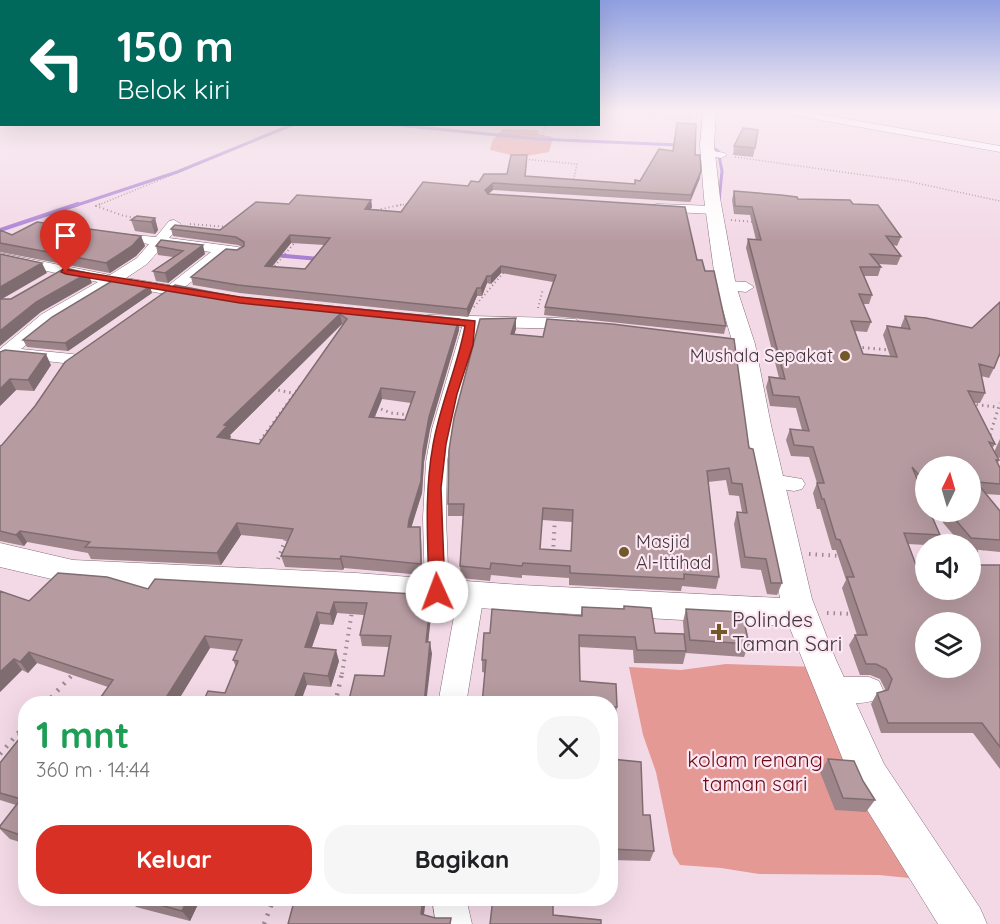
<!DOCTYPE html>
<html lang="id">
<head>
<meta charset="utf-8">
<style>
	:root { --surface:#fff; --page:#f6f6f6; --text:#202124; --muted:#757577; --accent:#d93025 }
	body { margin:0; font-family:Quicksand,sans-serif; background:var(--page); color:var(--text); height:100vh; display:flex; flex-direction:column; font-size:22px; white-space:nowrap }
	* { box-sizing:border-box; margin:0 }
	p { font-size:20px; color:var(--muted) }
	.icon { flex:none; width:33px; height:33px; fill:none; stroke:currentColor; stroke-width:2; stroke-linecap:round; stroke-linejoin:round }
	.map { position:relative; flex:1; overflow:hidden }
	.side { position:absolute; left:18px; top:696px; width:600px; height:210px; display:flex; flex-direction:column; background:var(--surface); border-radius:24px; box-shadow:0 6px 24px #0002 }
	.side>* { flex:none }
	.guide { position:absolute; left:0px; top:0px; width:600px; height:126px; box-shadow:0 6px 24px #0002; background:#00695c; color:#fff; overflow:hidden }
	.needle { width:39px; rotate:5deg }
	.buttons { position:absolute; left:915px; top:456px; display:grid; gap:12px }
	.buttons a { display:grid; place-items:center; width:66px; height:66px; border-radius:50%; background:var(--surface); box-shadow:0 6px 24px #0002; font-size:30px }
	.pin { position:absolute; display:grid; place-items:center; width:51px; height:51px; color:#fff; margin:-62px -26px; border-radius:50% 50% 50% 0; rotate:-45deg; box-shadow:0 0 6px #0007 }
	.pin .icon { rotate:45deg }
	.me { position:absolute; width:66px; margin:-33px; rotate:358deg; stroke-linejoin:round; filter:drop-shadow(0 0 4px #0008) }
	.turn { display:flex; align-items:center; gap:21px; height:126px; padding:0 18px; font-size:27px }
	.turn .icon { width:78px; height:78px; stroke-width:2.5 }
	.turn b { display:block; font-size:42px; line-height:51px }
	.round { display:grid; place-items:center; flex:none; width:63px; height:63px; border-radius:24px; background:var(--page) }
	.head { display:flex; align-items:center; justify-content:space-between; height:102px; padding:0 18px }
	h1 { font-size:36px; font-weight:800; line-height:45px; color:#1e9e55 }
	.button { display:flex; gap:12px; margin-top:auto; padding:12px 18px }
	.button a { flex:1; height:69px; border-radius:24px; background:var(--accent); color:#fff; font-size:24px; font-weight:800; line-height:69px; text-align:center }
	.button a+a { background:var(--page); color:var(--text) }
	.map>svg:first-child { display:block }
	.green { fill:#e49995 }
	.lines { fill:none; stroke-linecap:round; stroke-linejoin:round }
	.stream-far1 { stroke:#aa80d4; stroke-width:3 }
	.stream { stroke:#aa80d4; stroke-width:4 }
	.minor-casing { stroke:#846d7a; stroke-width:1 }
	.tertiary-casing { stroke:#846d7a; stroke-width:1 }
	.path-far4 { stroke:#9c8a93; stroke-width:1.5; stroke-dasharray:1 2; stroke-linecap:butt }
	.path-far3 { stroke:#9c8a93; stroke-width:2; stroke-dasharray:1 3; stroke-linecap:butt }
	.path-far2 { stroke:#9c8a93; stroke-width:3; stroke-dasharray:1.5 4; stroke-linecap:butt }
	.path-far1 { stroke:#9c8a93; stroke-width:4; stroke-dasharray:1.5 5; stroke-linecap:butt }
	.path { stroke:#9c8a93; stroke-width:4.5; stroke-dasharray:2 7; stroke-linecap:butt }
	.minor { fill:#fff; fill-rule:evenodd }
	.tertiary { fill:#fff; fill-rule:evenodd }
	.wall { fill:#9d858a; fill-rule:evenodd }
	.shaded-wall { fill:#7f6c71 }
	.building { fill:#b69ba1; stroke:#7f6c71; stroke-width:1.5; fill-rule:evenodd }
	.route { fill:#d93025; stroke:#8d1f18; stroke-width:1.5 }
	.poi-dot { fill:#73582a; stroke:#fce7f3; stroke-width:2 }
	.labels { text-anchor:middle; stroke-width:4.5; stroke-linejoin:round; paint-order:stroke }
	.poi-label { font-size:18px; fill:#40363c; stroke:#fce7f3; text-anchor:end }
	.near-poi-label { font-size:21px; fill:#40363c; stroke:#fce7f3; text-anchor:start }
	.near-park-label { font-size:21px; fill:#6a0b17; stroke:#fce7f3 }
</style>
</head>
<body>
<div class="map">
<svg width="1000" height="924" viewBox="0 0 1000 924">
	<rect width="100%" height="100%" fill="#f3d9e6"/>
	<path class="green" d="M503,129L535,130L539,131L538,134L553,137L549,152L520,157L490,150L492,141Z
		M726,664L819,667L858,766L909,878L879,875L759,874L721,868L680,865L673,854L656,772L643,735L629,667L681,670Z"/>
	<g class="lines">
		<path class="stream-far1" d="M387,124L537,139L679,145
			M712,147L718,151L722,171L719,201
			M74,206L177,172L294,124"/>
		<path class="stream" d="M0,230L78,204
			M274,255L319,259"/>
		<g class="minor-casing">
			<path id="minor" d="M787,112H808L1000,146V152L792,115Z
				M708,150L725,153L727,155L721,158L704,155V151Z
				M658,204L714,206L721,210L714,214L653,211L651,208L653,205Z
				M174,220L181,224L169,238L238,247L245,251L238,255L227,254L177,293L171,295L114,285L54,322L21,349L72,354L78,355L81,359L78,363L72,364L11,357L0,363V349L42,314L98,282L0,261V253L110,275L137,258L149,244L111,239L109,236L111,233L156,237L169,221ZM163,246L211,252L169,285L126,278L147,264Z
				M726,281L746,282L754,287L746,292L720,289L718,286L720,283Z
				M430,315L557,318L575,319L583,324L575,329L479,327L452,429L447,462L446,518L449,592L446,599L437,602L428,599L425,592L423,518L426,462L432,429L462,327L424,324L422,320L424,316Z
				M772,474L802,479L805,484L802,489L794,491L764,486L761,481L764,476Z
				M471,584L480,587L484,594L466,704H438L458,594L462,587Z
				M832,677H869L879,681L883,690L879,699C862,705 839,705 822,699L818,690L822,681Z
				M432,898H466L472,924H436Z"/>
		</g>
		<g class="tertiary-casing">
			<path id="tertiary" d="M703,112H716L714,145L720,198L736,286L755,344L771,425L812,599L836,660L884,764L980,908L987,924H938L856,792L789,626L521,611L356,599L73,584L0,567V543L73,560L356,573L521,585L780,598L745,425L733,344L716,286L704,198L700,145Z"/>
		</g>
		<path class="path-far4" d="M598,113L693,119
			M543,136L545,124
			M735,157L907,181L1000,201
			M523,159L577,164L573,183
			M96,206L296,124
			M397,206L410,203"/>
		<path class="path-far3" d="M100,204L96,206L124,216L139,218
			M373,211L404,204
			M731,220L755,222
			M190,224L228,227
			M272,269L297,240
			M474,307L505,271
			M538,308L543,289"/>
		<path class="path-far2" d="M857,347L889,350
			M273,389L296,394
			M971,404L997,407
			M376,407L391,413L410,415
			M990,435L1000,403
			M257,445L301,385"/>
		<path class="path-far1" d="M970,552L983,549
			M553,553L555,517
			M809,554L841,556
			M278,559L286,538
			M911,559L926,558
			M827,613L853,614
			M342,674L352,611"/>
		<path class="path" d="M45,704L73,674
			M335,704L342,673
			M18,733L26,737
			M0,754L26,724
			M264,924L274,898"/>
		<use href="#minor" class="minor"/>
		<use href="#tertiary" class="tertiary"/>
	</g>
	<path class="wall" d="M734,146L755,148L753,157L733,155Z
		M695,155L700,178L690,202L493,190L488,194L697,260L726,326L724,334L544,315L545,307L553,282L501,273L491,284L487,283L482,296H477L468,317L240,293L193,285L191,277L242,247L238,245L173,236L171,229L220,230L289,204L371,200L372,207L370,210L401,212L468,186L507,174L527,162L525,176L635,184ZM291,243L325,245L305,269L272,267Z
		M734,191L798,199L853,204L901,237L897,246L893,245L901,256L897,265L878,264L881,267L878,276H864L872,295L869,304H863L871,322L867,332L855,331L863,354L890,356L883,335L887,326L901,328V326L905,316L972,328L1000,302V357L999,356L994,368L989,378L981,376L985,393L980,403H974L995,444L992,449L994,452L1000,439V458L997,457L999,460L998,463L1000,468V495L986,494L1000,511V552L970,549V544H961L934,512H970L926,466V512L940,535L934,544H926V545L908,544L926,590L1000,565V769L973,733H881L871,704L877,693L884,691L885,689L880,679L870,675H860L849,645L855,635H857L842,588L846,580L836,550H832L820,509H817L813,493L817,483L809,457L791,456L786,440L790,429L802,430L796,408L770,406L766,387L769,377L779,378L746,248L748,239L756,240L750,215L734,214L732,200Z
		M155,218L158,230L155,234L135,231L131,220Z
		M0,230L12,235L141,236L145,246L136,256L110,273L0,252Z
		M156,246L205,254L168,283L156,281L153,271L173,257L158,255Z
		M152,293L68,351L27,347L23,340Z
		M237,297L459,330L430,429L424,462L422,493L411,527L421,538L422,575L344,568L343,570L285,567L281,556L289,540L241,535L221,565L91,559L88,553L27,542L24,546L0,541V446ZM342,324L343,325L259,444L229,439L231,437L230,435ZM382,399L411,403L405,420L375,417Z
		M516,318V329L514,334L749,448L782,583L777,595L767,594L761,570L741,568L734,524L737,512H742L739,496L729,495L726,480L708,482L719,577L716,589L682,586L681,591L569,585V578L522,575V578L491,575L490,581L461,578L460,566L463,516H448V504ZM542,520L572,522L571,551L540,549Z
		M0,352L51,365L34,391L16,390L0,406Z
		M148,589L431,595L432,607L428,642L432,654L384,676L389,647L362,646L360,635L364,615L337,613L333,625L320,624L312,647L339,661L331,687L307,685L225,693L236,667L233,660L237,651L210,648L176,704H96L108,687L37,663L28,673L22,670L0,692L29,601Z
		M624,606L655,633L684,634L683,622L686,609L749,644L744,657L686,653V652L683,664L634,663L633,650L579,647L580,681L617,707L615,720L610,719V704L482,672V660L581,615L582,607L624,609Z
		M26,741V844L10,839L0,829V826L16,805L0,800V763Z
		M610,742L611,759L643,815L654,851L650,861L610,860Z
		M828,759L875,800L866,812L835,810L820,772Z
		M128,898H201L190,921L136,907Z"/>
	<path class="shaded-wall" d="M701,171L700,178L690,202L691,195Z
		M493,183V190L485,197V190Z
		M371,200L372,207L366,216L365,209Z
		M155,218L158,230L155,234L151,222Z
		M290,235L291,243L266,274L265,266Z
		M141,236L145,246L136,256L110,273L106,263Z
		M203,245L205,254L168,283L165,273Z
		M42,263L47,273L2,299L0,303V287Z
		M501,266V273L491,284V276Z
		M88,273L92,283L41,312L0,346V331L36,302Z
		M487,276V283L482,296L481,288Z
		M150,286L152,293L68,351L65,343Z
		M477,288V296L468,317L467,309Z
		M340,314L342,324L230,435L231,437L220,449L217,437L224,425Z
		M516,318V329L511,345V334Z
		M459,319V330L430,429L424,462L422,493L410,532L408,527L409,520L429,417Z
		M46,354L51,365L34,391L28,380Z
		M10,379L16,390L0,406V389Z
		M381,388L382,399L370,428L369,417Z
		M237,523L241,535L221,565L217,553Z
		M420,527L421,538L422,575L421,564Z
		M20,531L27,542L24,546L16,535Z
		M341,556L344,568L343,570L340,559Z
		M431,595L432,607L427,653L426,642Z
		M334,602L337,613L333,625L330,614Z
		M317,612L320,624L308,658L305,647Z
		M205,636L210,648L176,704H162Z
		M430,642L432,654L426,704H424Z
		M336,650L339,661L331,687L328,676Z
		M29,652L37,663L28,673L20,662Z
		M14,659L22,670L0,692V672Z
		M304,673L307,685L300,704H292Z
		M188,898H201L190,921L182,911Z
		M423,898H426L423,923L421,914Z"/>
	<path class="building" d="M677,123L696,124L695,155H700L701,171L691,195L493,183L485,190L488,194L685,207L697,260H702L705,271H714L726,326L545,307L556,275L501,266L491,276H487L481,288H477L467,309L238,285L191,277L226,249L237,250L244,246V242L236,237L171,229L175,225L220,230L256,202L289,204L297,195L371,200L365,209L401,212L423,182L468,186L471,181L479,182L484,174H507L511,155H527L525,176L635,184V180L640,181L659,149L673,151ZM290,235L330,238L305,269L265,266Z
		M743,128L758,130L755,148L734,146Z
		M734,191L781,195L797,197L798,199L850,200L853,204L878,205L901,237L886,236L901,256L870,254L881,267H860L872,295L859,294L871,322L851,321L863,354L897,357L887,326L910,329L905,316L926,318L972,328L1000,302V353L994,368L979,364L985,393L968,391L995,444L989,442L999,460H996L1000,468V484L976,482L1000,511V540L971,538L949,512H970V466H926V483L912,467L926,500V512H930L940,535L904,533L916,565H926V590H970V565H1000V747L982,723H888L877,693L888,690L892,679L886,669L876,664H866L855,635H867L847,577H854L840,540L836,539L824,499H822L817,483H824L813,447L794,445L790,429L809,431L799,397L773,395L769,377L785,379L748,239L761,240L752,207L735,206ZM926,622H970V668H926Z
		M137,216L155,218L151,222L131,220Z
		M37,222L141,236L132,246L106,263L0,243V230L12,235Z
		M161,240L203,245L165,273L153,271L183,251L156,246Z
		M0,254L42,263L0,287Z
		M65,268L88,273L36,302L0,331V299H11Z
		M112,281L150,286L65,343L23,340L52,317Z
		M175,285L237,297L459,319L429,417L423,450L421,481L409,520L408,527H420L421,564L341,556L340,559L281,556L293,529L237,523L217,553L85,547L90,542L20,531L16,535L0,531V446L2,445L35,406L65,362ZM340,314L347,319L259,444L217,437L227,426L224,425ZM381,388L415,392L405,420L369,417Z
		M516,318L511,334L543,337L547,319L612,324L734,339L749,448L753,449L782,583H771L766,559L745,557L737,512L747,513L742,484L732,483L729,468L707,471L719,577L684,574V579L570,573V566L523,563L522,566L491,563L490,569L460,566L464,504H448L449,450L454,418L480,319ZM543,508L573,510L571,551L540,549Z
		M5,350L46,354L28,380L10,379L0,389V352Z
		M58,573L107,577L148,589L155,579L431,595L426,642H430L424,704H348L355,675L384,676L391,636L360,635L367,603L334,602L330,614L317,612L305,647L336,650L328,676L304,673L292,704H202L208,691L225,693L238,661L233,660L242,640L205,636L162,704H96L113,680L29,652L20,662L14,659L0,672V591L29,601Z
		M624,606L651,608L655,633L684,634L686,651L637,650L635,637L579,635L580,681L616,684L617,707H610V704H482L486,660H482L484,633H490L492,609L582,616V607L624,609Z
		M686,609L742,612L749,644L690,640Z
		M19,739L26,741V837L0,828V826L21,799L0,793V763Z
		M610,742L611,759L641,762L643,815H650L654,851L610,849Z
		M828,759L854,761L863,781L875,800L843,798Z
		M135,898H188L182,911Z
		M295,898H423L421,914L435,918H451L450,924H288Z
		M493,898H553V915L601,920V924H490Z"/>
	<linearGradient id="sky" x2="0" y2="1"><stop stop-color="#8f9fe0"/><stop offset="0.46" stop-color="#faeef4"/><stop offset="1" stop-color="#faeef4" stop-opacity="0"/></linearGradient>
	<rect width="1000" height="241" fill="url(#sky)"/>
	<path class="route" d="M63,269L240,297L475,321L473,345L457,394L446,444L441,488L445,592L443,596L437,598L432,596L429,592C428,542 424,494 433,445C440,404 458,366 465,326L240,303L66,274L61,272Z"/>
	<g class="poi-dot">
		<circle cx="845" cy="356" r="6"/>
		<circle cx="624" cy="552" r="6"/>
		<path d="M716 623h6v6h6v6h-6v6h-6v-6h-6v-6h6z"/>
	</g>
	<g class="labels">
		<g class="poi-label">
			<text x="833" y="362">Mushala Sepakat</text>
			<text x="636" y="548" text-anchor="start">Masjid<tspan x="636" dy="21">Al-Ittihad</tspan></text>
		</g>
		<g class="near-poi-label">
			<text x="732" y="627">Polindes<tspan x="732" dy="24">Taman Sari</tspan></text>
		</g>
		<g class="near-park-label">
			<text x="755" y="767">kolam renang<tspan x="755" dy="24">taman sari</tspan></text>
		</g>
	</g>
</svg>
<div class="buttons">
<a><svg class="needle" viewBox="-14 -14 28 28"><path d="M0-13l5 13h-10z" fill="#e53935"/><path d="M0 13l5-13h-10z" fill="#757577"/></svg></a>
<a><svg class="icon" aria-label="sound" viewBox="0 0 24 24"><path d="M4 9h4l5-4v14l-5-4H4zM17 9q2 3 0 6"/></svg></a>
<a><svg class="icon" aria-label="layers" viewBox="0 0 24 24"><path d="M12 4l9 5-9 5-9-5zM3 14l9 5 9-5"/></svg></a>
</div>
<div class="pin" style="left:66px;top:272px;background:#d93025"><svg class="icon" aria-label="arrive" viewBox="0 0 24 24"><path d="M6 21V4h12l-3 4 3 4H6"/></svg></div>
<svg class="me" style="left:437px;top:592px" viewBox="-20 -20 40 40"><circle r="19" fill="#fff"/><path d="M0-13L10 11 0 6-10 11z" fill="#d93025"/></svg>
<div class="guide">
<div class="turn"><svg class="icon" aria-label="left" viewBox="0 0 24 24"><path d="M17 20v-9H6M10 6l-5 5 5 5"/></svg><div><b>150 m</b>Belok kiri</div></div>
</div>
<section class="side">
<div class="head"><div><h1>1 mnt</h1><p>360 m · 14:44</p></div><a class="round"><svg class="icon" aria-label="close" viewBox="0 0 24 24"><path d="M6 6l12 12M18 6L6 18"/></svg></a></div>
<div class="button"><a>Keluar</a><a>Bagikan</a></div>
</section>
</div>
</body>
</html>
